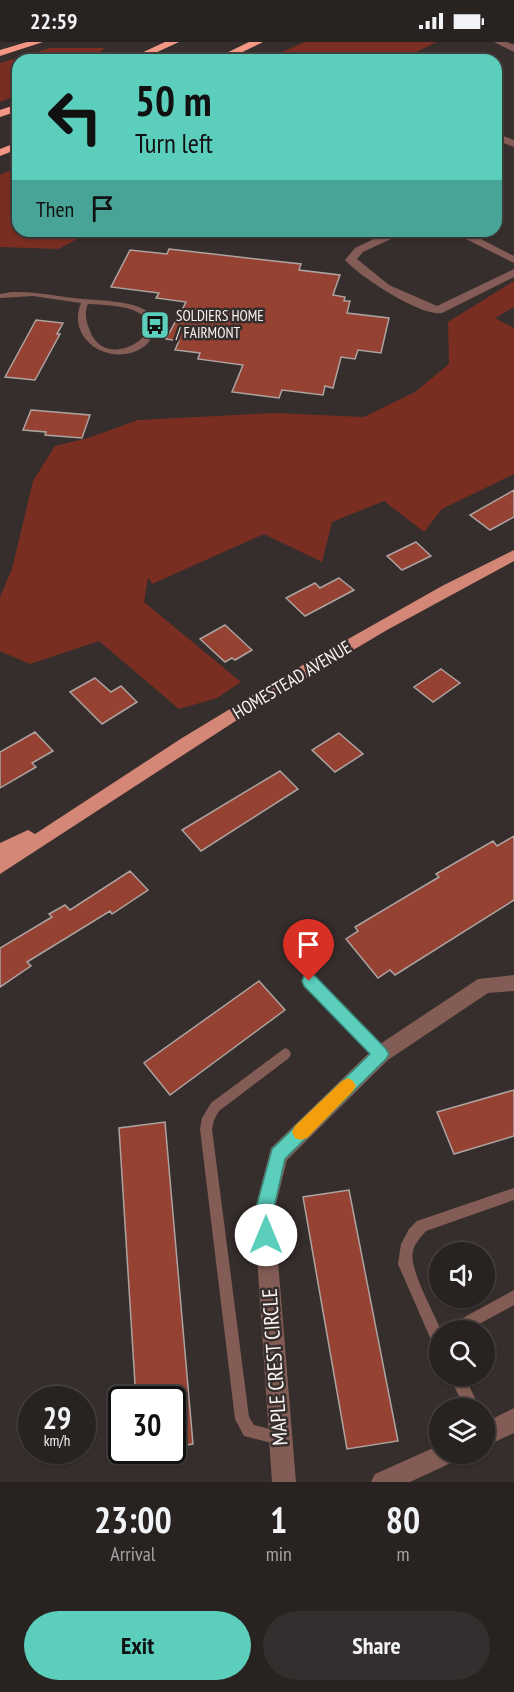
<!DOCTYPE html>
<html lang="en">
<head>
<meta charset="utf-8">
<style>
	:root { --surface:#282221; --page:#342f2e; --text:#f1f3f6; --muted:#a5a4a5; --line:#443f3f; --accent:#5bcebc }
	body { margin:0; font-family:"PT Sans Narrow",sans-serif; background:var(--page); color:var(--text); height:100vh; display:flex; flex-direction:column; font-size:22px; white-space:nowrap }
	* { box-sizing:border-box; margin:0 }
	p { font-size:20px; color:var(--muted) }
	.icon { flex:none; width:33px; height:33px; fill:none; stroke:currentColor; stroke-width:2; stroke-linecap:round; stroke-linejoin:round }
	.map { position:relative; height:1440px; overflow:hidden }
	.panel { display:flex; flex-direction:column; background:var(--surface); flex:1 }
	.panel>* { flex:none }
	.hud { position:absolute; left:12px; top:12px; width:490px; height:183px; border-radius:18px; box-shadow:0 2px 4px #0004,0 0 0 2px var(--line); background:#5bcebc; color:#111; overflow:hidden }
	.controls { position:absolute; left:429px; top:1200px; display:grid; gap:12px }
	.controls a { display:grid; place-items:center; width:66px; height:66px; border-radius:50%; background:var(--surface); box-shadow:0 2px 4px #0004,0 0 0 2px var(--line); font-size:30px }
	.speed { position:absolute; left:18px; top:1344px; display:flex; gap:12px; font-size:30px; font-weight:700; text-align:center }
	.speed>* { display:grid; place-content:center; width:78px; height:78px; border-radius:50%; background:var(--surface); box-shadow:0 2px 4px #0004,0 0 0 2px var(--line); line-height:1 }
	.speed small { font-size:15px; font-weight:400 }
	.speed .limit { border:3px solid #111; border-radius:9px; background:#fff; color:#111 }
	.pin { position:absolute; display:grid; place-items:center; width:51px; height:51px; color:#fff; margin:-62px -26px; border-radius:50% 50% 50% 0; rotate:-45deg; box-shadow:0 0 6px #0007 }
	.pin .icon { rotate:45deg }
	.me { position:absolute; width:66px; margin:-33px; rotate:0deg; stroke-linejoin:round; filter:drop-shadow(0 0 4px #0008) }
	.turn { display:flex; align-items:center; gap:21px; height:126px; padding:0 24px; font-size:27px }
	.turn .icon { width:78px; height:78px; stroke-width:2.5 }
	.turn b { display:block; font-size:42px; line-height:51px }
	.then { display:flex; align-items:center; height:57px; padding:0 24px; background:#0003; gap:12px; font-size:22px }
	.eta { display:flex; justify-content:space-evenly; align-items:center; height:102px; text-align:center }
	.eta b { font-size:36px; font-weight:700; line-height:42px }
	.cta { display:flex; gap:12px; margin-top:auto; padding:12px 24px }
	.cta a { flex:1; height:69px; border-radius:36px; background:var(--accent); color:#111; font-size:24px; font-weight:700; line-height:69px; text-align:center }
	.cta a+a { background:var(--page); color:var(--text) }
	.status { display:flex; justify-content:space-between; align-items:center; height:42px; padding:0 30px; background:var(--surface); direction:ltr }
	.status svg { height:16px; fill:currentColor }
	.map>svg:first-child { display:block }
	.green { fill:#792e21 }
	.building { fill:#964233; stroke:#ada3a1; stroke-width:1.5 }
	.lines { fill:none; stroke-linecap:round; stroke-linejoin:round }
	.service { fill:#835d55; fill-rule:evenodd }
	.minor { fill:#835d55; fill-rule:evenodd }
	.primary { fill:#d48677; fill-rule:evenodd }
	.motorway { fill:#f49684; fill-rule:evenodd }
	.route { fill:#5bcebc; stroke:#3b867a; stroke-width:1.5 }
	.slow { fill:#f59e0b }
	.labels { text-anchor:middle; stroke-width:5; stroke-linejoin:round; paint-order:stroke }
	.far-poi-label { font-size:15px; fill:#f9f3f2; stroke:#362e2c; text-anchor:start }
	.street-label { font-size:18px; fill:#f9f3f2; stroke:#362e2c }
	.near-street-label { font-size:21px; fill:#f9f3f2; stroke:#362e2c }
</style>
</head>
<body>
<div class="status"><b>22:59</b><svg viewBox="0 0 49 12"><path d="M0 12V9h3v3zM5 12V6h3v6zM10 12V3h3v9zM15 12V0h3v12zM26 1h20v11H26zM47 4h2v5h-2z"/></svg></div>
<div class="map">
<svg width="514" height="1440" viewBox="0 0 514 1440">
	<rect width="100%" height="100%" fill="#362e2c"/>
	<path class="green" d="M305,0H437L400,18H263Z
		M50,6H105L91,18H18V53L0,60V21Z
		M18,125V189H93L58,207L0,205V133Z
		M514,239V265L495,276L514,286V432L442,467L424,490L384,459L332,480L322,520L264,492L152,542L148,535L144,560L241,640L217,656L179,667L99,599L30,622L0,609V555L12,527L33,439L55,404L88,396L138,378L275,371L364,375L415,350L449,322L448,280Z"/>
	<path class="building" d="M169,207L301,222L299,228L340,233L333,253L345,255L344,259H350L347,271L389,276L381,311L358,308L355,317L341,315L333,346L325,344L323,353L282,348L279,356L232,350L243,323L198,317L200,311L175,308L179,299L166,297L186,260L156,256L159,251L111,245L130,208L167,212Z
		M36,278L63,281L57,292H60L35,338L5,335Z
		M31,368L90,373L82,396L45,393L46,390L23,388Z
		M514,448V475L490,488L470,473Z
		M416,500L431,514L402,528L387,514Z
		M339,536L354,548L305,574L286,556L315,541L320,546Z
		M225,583L252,608L235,618L232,616L225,620L200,597Z
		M441,627L460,641L433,660L414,645Z
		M95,636L111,650L121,644L137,660L102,682L70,650Z
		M35,690L53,709L32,721L36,725L0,746V710Z
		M339,691L363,712L335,730L312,708Z
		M280,729L298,747L201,809L182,788Z
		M514,794V858L395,933L390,928L378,936L346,897L358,889L355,885L439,835L436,832L493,799L497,804Z
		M130,829L148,848L112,872L110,869L27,920L31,924L0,945V906L52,875L49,872L65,863L70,868Z
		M259,939L285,968L170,1053L144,1021Z
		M514,1048V1094L454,1112L437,1070Z
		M165,1080L193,1402L172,1405V1358H136L119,1086Z
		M349,1148L398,1399L347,1407L303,1155Z"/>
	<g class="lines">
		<path class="service" d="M11,250C36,249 59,255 84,257C101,259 161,258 155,287C154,293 150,299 146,303C115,328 65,300 81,261L33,254L0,256V252ZM88,262C105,263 125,263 139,271C172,289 106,332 90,289C86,279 84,272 88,262Z
			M309,934L313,935L385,1008L387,1012L385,1016L381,1018L377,1016L305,943L303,939L305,935Z
			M285,1006L289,1008L291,1012L289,1016L219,1069L214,1078L212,1087L249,1375L254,1383L285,1391L287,1396L285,1401L280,1403L244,1394L235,1377L200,1087L202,1076L211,1061Z
			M514,1146V1158L426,1189C421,1195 415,1201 413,1209C408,1225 434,1271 441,1288H440V1309L435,1307L398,1222L401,1202L409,1187L417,1179Z
			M514,1248V1263L468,1288H448L450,1283Z
			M449,1334H464L480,1366H465Z"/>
		<path class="minor" d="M494,0H507L514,3V10Z
			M496,91L514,98V105L496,98Z
			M383,189H395L391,197L363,210L357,217L389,243L437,264L514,227V235L442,271C421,275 359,234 345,218L355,206L382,193Z
			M450,189H465L514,214V221Z
			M514,933V949L488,951L388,1018L287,1118L274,1170L296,1440H272L254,1170L271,1106L374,1006L478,937Z
			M514,1366V1391L484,1405V1381Z
			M440,1403V1412H457L453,1420L410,1440H371L375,1432Z"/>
		<path class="primary" d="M514,508V519L387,588L257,665L0,832V801L28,788L35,792L182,696L311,618L442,544Z"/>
		<path class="motorway" d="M27,0H43L0,14V8Z
			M165,0H179L140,18H126Z
			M249,0H263L226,18H212Z
			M18,62V69L0,75V68Z
			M18,100V107L0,114V107Z"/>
	</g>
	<path class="route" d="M309,932L315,934L386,1007L389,1012L386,1017L285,1117L273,1170L275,1193L272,1199L266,1201L260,1199L255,1170L272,1107L370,1012L304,944L302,939L304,934Z"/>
	<path class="slow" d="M348,1036L353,1039L356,1044L353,1049L307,1096L301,1098L295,1096L292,1090L295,1084L342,1039Z"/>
	<defs>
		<g id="bus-square" transform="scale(1.5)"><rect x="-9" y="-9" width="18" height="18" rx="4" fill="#5bcebc" stroke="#362e2c"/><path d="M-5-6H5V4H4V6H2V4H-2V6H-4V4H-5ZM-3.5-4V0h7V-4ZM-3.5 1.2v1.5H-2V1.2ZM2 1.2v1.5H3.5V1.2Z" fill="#111"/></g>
	</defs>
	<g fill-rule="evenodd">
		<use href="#bus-square" x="155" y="283"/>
	</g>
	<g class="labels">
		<g class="far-poi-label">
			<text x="176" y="279">SOLDIERS HOME<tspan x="176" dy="17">/ FAIRMONT</tspan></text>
		</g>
		<g class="street-label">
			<text transform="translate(292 638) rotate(-31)" y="6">HOMESTEAD AVENUE</text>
		</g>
		<g class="near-street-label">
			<text transform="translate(275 1325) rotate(-94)" y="7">MAPLE CREST CIRCLE</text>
		</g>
	</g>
</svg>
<div class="controls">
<a><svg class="icon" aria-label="sound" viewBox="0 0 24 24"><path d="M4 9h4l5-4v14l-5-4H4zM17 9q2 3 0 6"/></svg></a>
<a><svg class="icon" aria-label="search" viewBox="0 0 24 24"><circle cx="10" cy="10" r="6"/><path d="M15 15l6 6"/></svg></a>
<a><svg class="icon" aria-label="layers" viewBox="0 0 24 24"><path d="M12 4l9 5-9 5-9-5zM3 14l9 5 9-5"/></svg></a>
</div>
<div class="speed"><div>29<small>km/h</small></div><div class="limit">30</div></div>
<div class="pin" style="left:309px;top:939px;background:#d93025"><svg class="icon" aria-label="arrive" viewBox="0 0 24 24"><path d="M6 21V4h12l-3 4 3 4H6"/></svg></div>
<svg class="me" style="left:266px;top:1193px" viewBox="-20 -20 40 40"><circle r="19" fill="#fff"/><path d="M0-13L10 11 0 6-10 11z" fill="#5bcebc"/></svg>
<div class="hud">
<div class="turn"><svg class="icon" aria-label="left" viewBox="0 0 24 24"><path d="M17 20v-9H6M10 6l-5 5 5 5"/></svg><div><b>50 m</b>Turn left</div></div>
<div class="then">Then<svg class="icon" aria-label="arrive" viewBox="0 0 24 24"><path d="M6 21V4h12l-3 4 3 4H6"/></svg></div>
</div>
</div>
<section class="panel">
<div class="eta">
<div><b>23:00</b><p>Arrival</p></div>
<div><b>1</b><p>min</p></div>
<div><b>80</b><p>m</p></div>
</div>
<div class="cta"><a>Exit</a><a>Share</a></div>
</section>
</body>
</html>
